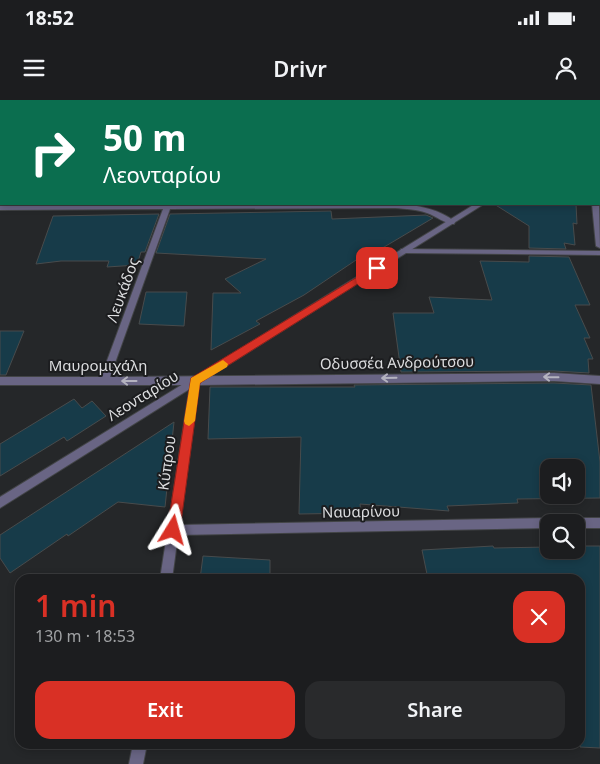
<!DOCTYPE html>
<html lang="en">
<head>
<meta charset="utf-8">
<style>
	:root { --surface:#1c1d1f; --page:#292a2c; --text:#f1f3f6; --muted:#a0a2a4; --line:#3a3b3d; --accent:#d93025 }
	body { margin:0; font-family:"Noto Sans",sans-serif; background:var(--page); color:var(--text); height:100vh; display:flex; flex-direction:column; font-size:19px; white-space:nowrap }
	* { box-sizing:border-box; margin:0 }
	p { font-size:16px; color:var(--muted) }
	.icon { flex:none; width:28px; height:28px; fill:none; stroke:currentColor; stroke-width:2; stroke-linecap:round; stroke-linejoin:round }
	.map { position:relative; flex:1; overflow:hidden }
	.side { position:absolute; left:15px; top:474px; width:570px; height:175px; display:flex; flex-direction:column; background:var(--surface); border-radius:15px; box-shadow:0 2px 8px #0003,0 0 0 1px var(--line) }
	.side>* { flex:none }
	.banner { position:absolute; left:0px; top:0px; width:600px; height:105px; box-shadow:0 2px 8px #0003,0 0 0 1px var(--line); background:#0b6e4f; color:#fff; overflow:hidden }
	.tools { position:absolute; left:540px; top:359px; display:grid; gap:10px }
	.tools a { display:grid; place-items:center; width:45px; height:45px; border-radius:10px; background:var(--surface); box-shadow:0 2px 8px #0003,0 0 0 1px var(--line); font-size:25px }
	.pin { position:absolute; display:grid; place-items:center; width:42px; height:42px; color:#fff; margin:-21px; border-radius:10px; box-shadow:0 2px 8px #0006 }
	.me { position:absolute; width:55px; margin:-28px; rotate:8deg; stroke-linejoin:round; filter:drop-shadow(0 0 4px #0008) }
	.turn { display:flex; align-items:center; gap:18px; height:105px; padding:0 20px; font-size:22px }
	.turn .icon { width:65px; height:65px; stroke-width:2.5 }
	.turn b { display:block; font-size:35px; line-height:42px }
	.round { display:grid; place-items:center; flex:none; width:52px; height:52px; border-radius:15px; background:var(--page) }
	.head { display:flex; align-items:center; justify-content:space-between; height:85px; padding:0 20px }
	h1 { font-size:30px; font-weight:600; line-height:38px; color:var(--accent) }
	.cta { display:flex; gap:10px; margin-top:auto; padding:10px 20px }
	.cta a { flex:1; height:58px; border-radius:15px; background:var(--accent); color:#fff; font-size:20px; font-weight:600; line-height:58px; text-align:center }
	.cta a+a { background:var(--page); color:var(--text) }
	.status { display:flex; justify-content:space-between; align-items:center; height:35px; padding:0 25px; background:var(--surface); direction:ltr }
	.status svg { height:14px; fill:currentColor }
	header { display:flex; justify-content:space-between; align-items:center; height:65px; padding:0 20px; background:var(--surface); font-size:22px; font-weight:600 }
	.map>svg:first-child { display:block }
	.building { fill:#173b49; stroke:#484b4c; fill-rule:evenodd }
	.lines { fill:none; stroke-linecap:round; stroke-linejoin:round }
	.minor-casing { stroke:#424446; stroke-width:2 }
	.tertiary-casing { stroke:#424446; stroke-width:2 }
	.secondary-casing { stroke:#424446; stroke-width:12 }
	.minor { fill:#696584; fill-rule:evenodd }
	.tertiary { fill:#696584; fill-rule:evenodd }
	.secondary { stroke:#9088b9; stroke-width:10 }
	.oneway { stroke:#b4b3bf }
	.route { fill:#d93025; stroke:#8d1f18 }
	.slow { fill:#f59e0b }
	.labels { text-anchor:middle; stroke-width:4; stroke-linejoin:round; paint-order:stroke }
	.street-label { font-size:15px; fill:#dcdddf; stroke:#1c1d1f }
</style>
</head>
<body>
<div class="status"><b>18:52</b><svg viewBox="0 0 49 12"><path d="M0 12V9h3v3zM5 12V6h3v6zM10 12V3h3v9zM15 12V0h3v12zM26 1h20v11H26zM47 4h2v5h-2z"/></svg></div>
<header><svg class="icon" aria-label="menu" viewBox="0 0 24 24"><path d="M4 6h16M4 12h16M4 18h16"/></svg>Drivr<svg class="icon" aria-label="person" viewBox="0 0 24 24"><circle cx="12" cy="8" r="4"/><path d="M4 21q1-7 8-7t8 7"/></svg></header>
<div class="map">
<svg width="600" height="664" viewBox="0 0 600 664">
	<rect width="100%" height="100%" fill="#252729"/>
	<path class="building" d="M494,104H576L577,124L573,123L575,145L564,143L566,149L529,148V126Z
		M331,111L332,119L426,115L433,118L374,153L368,152L304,195L256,221L260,224L211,250L213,193H241L225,179L266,159L156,153L170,114Z
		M159,114L145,152H141L137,165L107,167L109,161H61L36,164L53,116Z
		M529,156L569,157L590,205H575L590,238H584L593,259H588L589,273L554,271L401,272L393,213H434L429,197L492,200L480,161L529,162Z
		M146,192H187L184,226L139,224Z
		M0,231H24L6,275H0Z
		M554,283L591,285L600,362V398L517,399L518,403L447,406L449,411L360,404L361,413L299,414L301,337L208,339L210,287H355L354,285ZM549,368H576V395H549Z
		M74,299L82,308L92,301L106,316L67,341L64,337L0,376V344Z
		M174,322L165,407L118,402L68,436L67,434L10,473L0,458V435Z
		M493,446L494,448L549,447V450H576V446H600V648L580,647V479H428L422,450Z
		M203,456L270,460V479H200Z"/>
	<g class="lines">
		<g class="minor-casing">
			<path id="minor" d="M200,0H206V1H200Z
				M537,0H543L544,1H538Z
				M165,104H403C421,106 441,110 455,122L454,124C445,124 436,116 427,113C417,109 406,109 395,108L170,109L110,277L554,273L600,276V284L554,281L199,285L180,425L549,418L553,419L554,422H549V428L178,435L172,479H160L190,285H0V277H101L163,109L0,110V106L164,105Z
				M592,104H599L600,148L596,146Z
				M401,149L600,151V155L404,153L400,151Z
				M576,418H600V428H576V422H571L572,419Z
				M133,644H147L143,664H129Z"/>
		</g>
		<g class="tertiary-casing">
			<path id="tertiary" d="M475,104H484L0,408V397Z"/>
		</g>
		<g class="secondary-casing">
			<path id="secondary" d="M83,1L84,0
				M0,89L1,87"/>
		</g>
		<use href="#minor" class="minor"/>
		<use href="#tertiary" class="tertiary"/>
		<use href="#secondary" class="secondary"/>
	</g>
	<defs><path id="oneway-shaft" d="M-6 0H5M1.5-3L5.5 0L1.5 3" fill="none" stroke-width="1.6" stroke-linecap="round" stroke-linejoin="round" transform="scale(1.25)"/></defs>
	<g class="oneway">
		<use href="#oneway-shaft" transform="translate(551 277) rotate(-179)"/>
		<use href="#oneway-shaft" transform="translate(389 278) rotate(179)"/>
		<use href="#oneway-shaft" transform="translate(129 281) rotate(-180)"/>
	</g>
	<path class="route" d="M377,165L382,168L380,170L200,283L180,430L178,434L173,436L169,434L167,430L191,278Z"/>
	<path class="slow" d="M223,260L228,264L227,267L200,283L195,321L189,326L185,324L184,321L191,278Z"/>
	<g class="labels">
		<g class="street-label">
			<text transform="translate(123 190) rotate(-70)" y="5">Λευκάδος</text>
			<text transform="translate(397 263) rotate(-1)" y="5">Οδυσσέα Ανδρούτσου</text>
			<text x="98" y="271">Μαυρομιχάλη</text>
			<text transform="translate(143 296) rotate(-32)" y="5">Λεονταρίου</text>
			<text transform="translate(167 363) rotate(-82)" y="5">Κύπρου</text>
			<text transform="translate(361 412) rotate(-1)" y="5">Ναυαρίνου</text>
		</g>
	</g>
</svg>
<div class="tools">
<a><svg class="icon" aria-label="sound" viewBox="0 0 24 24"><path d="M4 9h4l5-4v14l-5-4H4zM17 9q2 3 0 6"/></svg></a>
<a><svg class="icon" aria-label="search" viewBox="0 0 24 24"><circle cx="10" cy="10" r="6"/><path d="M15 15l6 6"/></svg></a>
</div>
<div class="pin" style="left:377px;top:168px;background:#d93025"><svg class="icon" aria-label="arrive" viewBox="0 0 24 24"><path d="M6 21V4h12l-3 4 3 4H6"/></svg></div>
<svg class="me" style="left:173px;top:430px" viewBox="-20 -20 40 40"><path d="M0-17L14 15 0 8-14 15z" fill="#d93025" stroke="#fff" stroke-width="4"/></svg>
<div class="banner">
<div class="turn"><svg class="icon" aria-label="right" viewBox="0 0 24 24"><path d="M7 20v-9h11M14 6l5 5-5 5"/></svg><div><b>50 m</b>Λεονταρίου</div></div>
</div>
<section class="side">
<div class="head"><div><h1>1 min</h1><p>130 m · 18:53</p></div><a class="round" style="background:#d93025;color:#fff"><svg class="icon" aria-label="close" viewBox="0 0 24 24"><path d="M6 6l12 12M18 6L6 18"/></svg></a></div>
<div class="cta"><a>Exit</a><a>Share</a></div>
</section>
</div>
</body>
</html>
